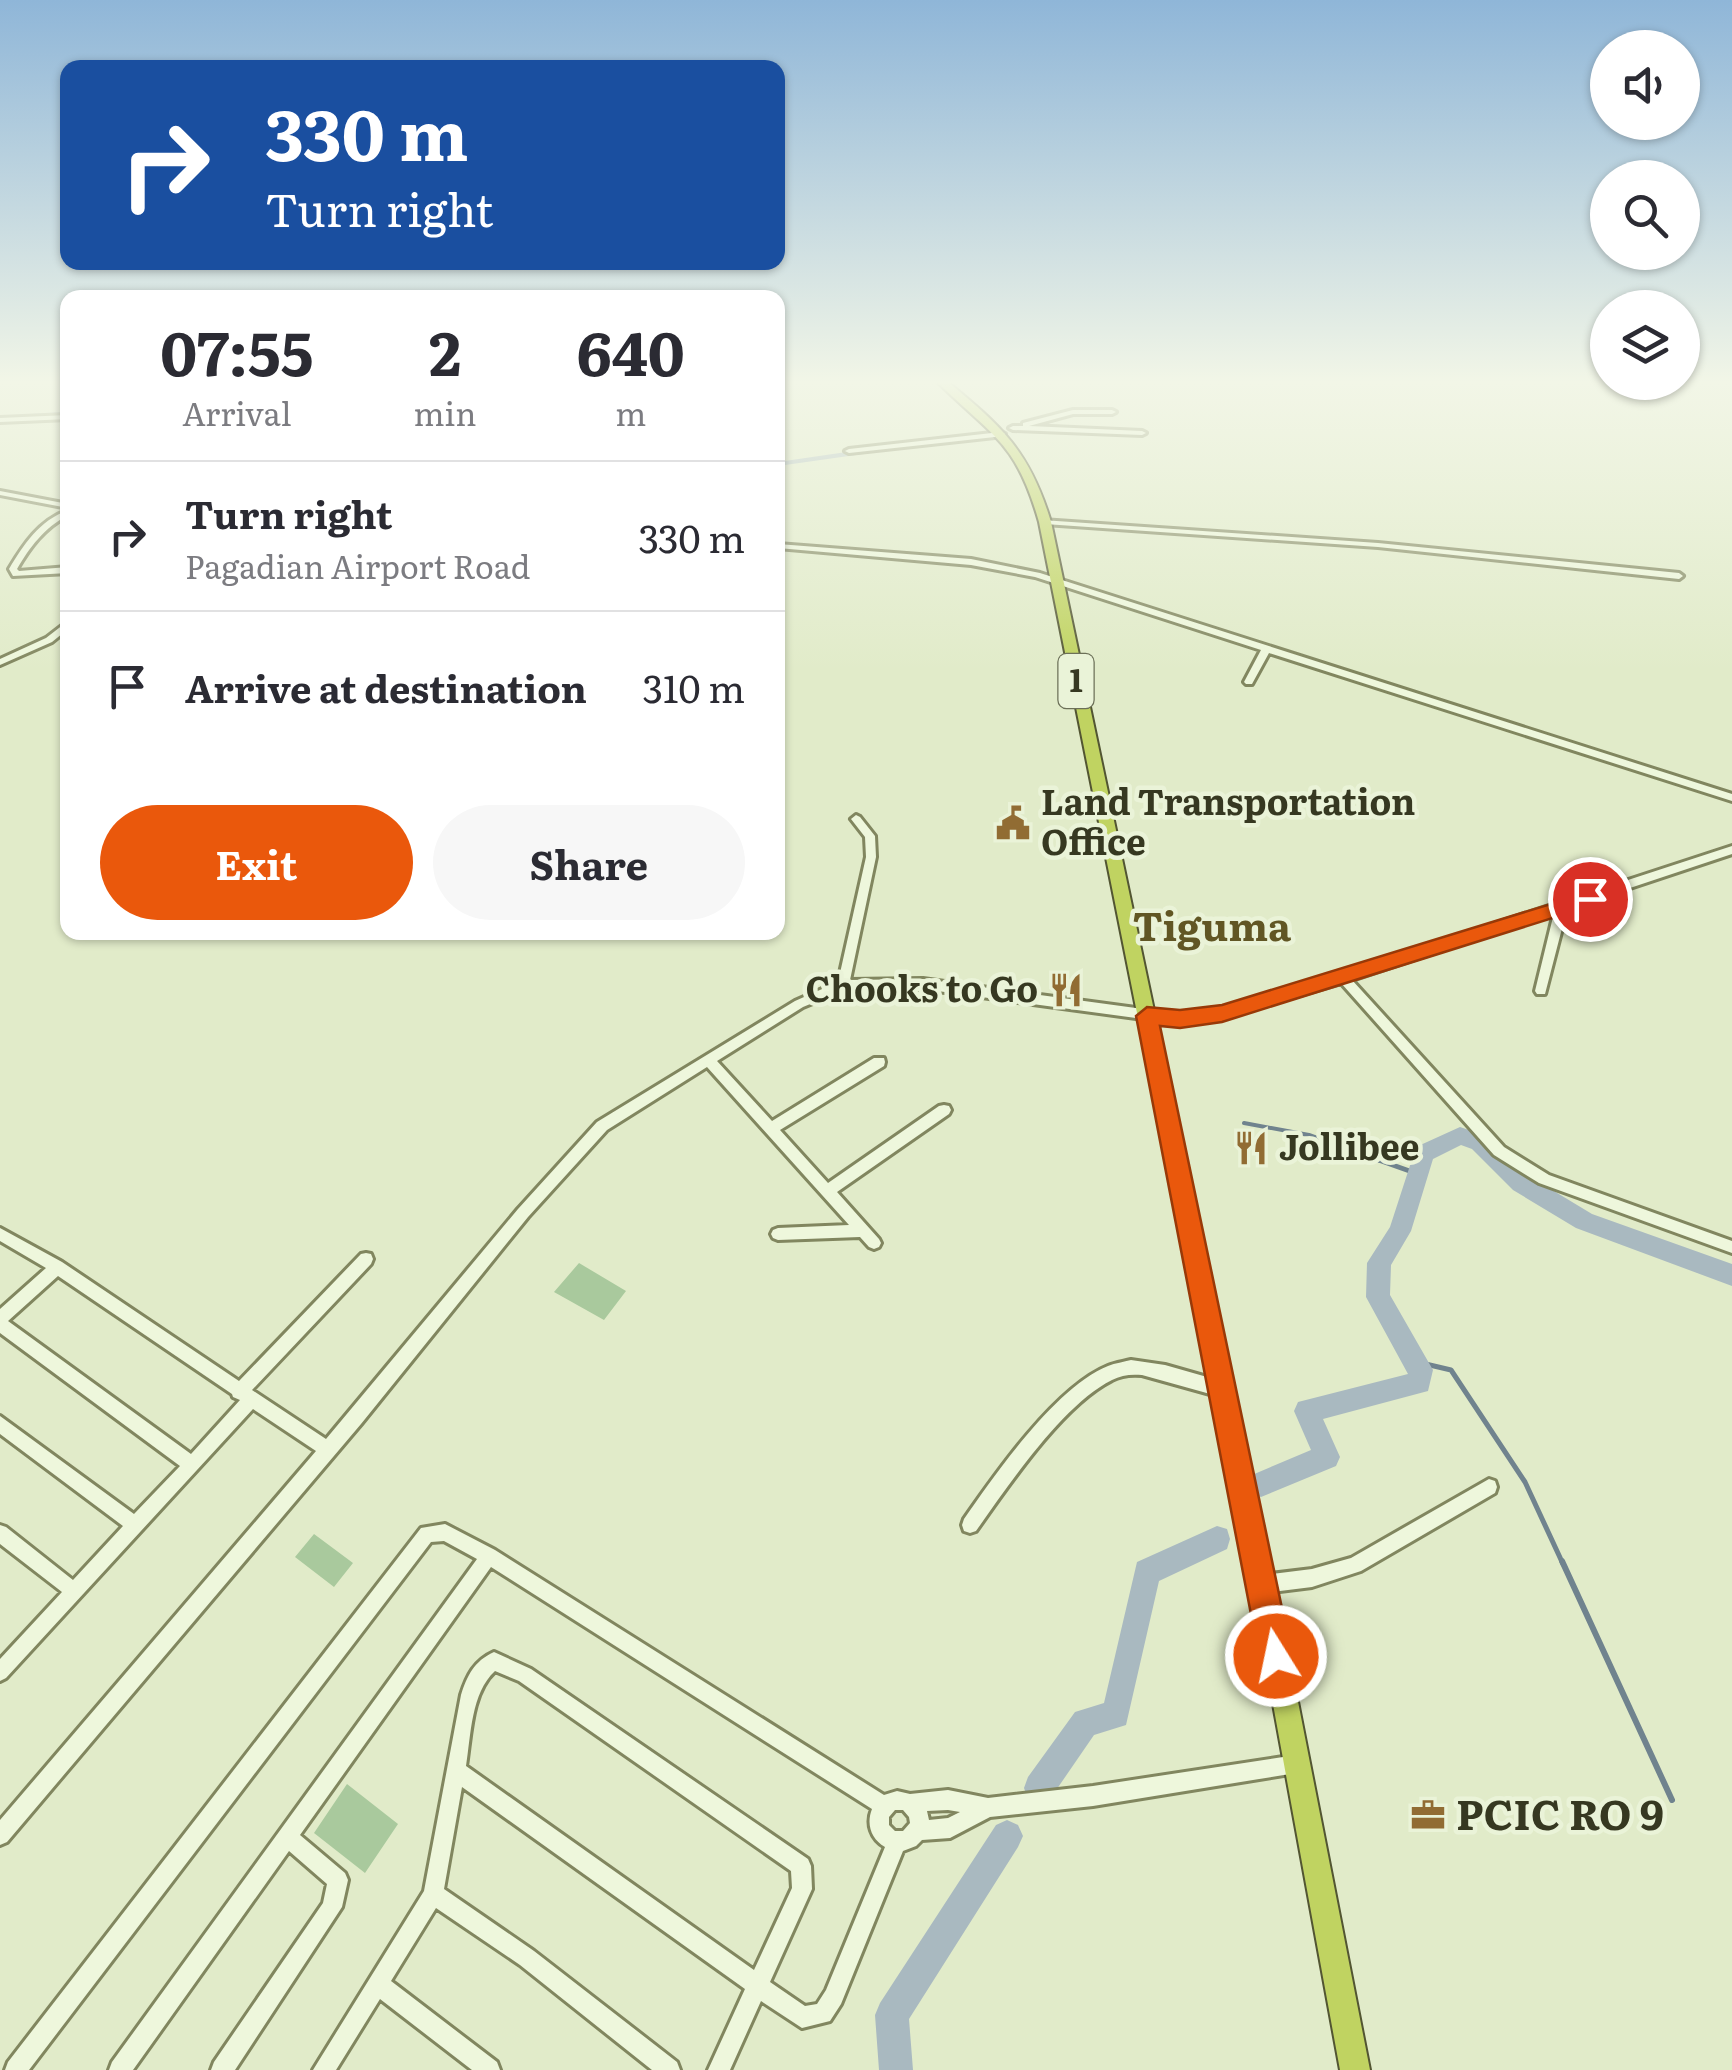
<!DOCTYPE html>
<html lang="en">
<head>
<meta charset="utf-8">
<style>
	:root { --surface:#fff; --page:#f7f7f7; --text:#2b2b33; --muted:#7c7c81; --line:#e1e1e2; --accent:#ea580c }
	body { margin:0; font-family:Literata,serif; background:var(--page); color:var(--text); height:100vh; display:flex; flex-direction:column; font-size:38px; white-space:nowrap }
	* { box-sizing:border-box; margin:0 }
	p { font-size:32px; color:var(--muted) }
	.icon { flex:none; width:55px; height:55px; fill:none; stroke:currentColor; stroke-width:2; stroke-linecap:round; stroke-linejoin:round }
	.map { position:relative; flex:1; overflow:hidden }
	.sheet { position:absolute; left:60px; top:290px; width:725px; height:650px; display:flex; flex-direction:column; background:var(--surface); border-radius:20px; box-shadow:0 2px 8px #0004 }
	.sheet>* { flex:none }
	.banner { position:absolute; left:60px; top:60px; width:725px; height:210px; border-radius:20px; box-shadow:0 2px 8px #0004; background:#1a4fa0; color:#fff; overflow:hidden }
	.controls { position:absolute; left:1590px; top:30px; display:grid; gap:20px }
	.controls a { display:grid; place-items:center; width:110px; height:110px; border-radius:50%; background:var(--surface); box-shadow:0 2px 8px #0004; font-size:50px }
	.pin { position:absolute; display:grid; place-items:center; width:85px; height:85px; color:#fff; margin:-42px; border:5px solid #fff; border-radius:50%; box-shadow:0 2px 10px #0007 }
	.me { position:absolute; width:110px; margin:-55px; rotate:350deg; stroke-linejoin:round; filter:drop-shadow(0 0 8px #0008) }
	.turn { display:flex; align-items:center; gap:35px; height:210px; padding:0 40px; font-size:45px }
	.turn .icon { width:130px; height:130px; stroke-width:2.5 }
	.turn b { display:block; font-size:70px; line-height:85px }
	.eta { display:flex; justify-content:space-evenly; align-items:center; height:170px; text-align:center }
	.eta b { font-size:60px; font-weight:700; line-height:70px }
	.primary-button { display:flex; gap:20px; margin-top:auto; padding:20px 40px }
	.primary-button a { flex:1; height:115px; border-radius:60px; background:var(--accent); color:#fff; font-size:40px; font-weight:700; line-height:115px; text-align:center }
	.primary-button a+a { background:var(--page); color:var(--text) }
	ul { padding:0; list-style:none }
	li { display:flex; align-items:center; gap:30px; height:150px; padding:0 40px; border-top:2px solid var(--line) }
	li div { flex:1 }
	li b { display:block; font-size:38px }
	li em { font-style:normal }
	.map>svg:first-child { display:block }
	.green { fill:#a9c99d }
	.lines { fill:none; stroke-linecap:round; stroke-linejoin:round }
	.stream-far2 { stroke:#70838e; stroke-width:4 }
	.stream-far1 { stroke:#70838e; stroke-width:5 }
	.stream { stroke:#70838e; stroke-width:6 }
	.canal { fill:#a9b9c0; fill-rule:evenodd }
	.river { fill:#a9b9c0; fill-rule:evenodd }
	.minor-casing { stroke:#81865f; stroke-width:6 }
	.highway-casing { stroke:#525532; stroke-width:4 }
	.minor { fill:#eef7dc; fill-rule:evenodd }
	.highway { fill:#c0d361; fill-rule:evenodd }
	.route { fill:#ea580c; stroke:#983908; stroke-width:2.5 }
	.labels { text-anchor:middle; stroke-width:9; stroke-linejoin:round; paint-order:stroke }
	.shield { fill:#eaf3d8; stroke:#6c7058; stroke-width:2.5 }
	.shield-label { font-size:32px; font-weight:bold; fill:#363821 }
	.poi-label { font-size:35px; font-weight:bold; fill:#363821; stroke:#eaf3d8; text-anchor:start }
	.quarter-label { font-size:40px; font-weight:bold; fill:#615624; stroke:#eaf3d8 }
	.near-poi-label { font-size:42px; font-weight:bold; fill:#363821; stroke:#eaf3d8; text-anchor:start }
</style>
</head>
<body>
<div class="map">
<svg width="1732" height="2070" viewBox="0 0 1732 2070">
	<rect width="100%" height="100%" fill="#e1ebc9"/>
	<path class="green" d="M579,1263L626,1291L604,1320L554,1292Z
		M314,1534L353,1563L334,1587L295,1557Z
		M347,1784L398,1824L365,1873L314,1833Z"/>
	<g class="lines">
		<path class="stream-far2" d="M1244,1123L1309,1135L1380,1161"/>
		<path class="stream-far1" d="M1373,1158L1418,1174
			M1417,1362L1451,1370L1525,1482L1563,1564"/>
		<path class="stream" d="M1562,1561L1672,1800"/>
		<path class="canal" d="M60,412V416H57L0,420V416Z
			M874,448L878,450L877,452L778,466V462Z"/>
		<path class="river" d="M1460,1127L1487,1136L1529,1176L1592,1214L1732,1264V1286L1576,1228L1513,1190L1472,1149L1461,1145L1433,1159L1411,1231L1391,1265L1390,1295L1433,1370L1428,1391L1323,1419L1340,1457L1336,1466L1261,1497L1252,1493L1248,1484L1252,1475L1311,1450L1294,1411L1298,1402L1408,1374L1366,1297L1367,1263L1390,1227L1416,1147Z
			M1217,1526L1227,1529L1230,1539L1227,1549L1159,1581L1126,1725L1094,1735L1050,1799L1039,1803L1028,1799L1024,1788L1028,1777L1075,1712L1104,1703L1137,1562Z
			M1007,1820L1018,1825L1023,1836L1018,1847L909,2019L913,2070H879L875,2015L880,2003L996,1825Z"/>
		<g class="minor-casing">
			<path id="minor" d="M1073,410H1112L1116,412L1112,414H1073L1029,426L1142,431L1146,433L1142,435L1013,430L1009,428L1013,426H1023V423Z
				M68,415V419L0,422V418Z
				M1001,432L1005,434L1004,436L849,453L845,451L849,449Z
				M0,491L68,504V508L0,495Z
				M68,510V515C44,528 30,547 17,569L19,571L68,567V573L13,576L9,569C24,544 39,521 68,510Z
				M1042,520L1378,543L1679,573L1683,576L1679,579L1378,547L1045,524H1042Z
				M778,544L971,559L1040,573L1732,794V801L1269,653L1252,684H1246L1244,682L1261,650L1035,577L971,565L778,548Z
				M68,621V629L52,642L0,665V659L46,638Z
				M856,815L860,817L875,836L876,857L850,980L923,979L1180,1014L1222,1008L1341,974L1732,846V854L1567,909L1545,994H1537L1535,991L1554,913L1352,980L1504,1147L1549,1175L1732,1241V1253L1539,1183L1494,1155L1341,983L1222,1018L1180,1024L923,989L844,990L803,1007L717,1061L772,1121L874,1058H884L885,1062L884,1066L780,1130L828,1183L939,1106L944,1105L949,1106L951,1110L949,1114L837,1192L879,1239L881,1243L879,1247L874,1249L869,1247L860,1237L778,1240L773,1238L771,1234L773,1230L778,1228L849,1225L707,1067L607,1130L528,1217L361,1424L7,1842L0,1845V1820L316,1451L253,1409L6,1678L0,1681V1659L62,1592L0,1544V1525L6,1527L73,1580L123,1526L0,1434V1416L134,1514L180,1466L0,1333V1309L46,1268L0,1241V1228L62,1262L239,1381L361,1254L366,1253L371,1254L373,1259L371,1264L252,1390L326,1439L518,1209L597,1122L795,1001L838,982L866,857L865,837L851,819ZM58,1276L232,1394L233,1397L240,1400L191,1454L8,1321Z
				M1131,1360L1165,1365L1221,1381L1227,1384L1229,1389L1227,1394L1221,1397L1142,1375C1131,1374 1121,1375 1112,1380C1062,1405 1008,1486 976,1531L970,1533L964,1531L962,1525L964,1519C996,1473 1056,1387 1108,1366C1115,1363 1124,1362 1131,1360Z
				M1489,1479L1495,1481L1497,1487L1495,1493L1361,1571L1312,1587L1263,1593L1257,1590L1254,1584L1257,1578L1263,1575L1312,1569L1351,1558Z
				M445,1524L495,1550L884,1795L897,1791L910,1794L948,1790L988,1798L1093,1786L1296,1755L1303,1757L1305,1764L1303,1771L1296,1773L1093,1806L990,1817L950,1838L922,1840L916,1846L903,1851L841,2004L830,2021L802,2028L761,2001L730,2070H708L745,1989L462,1787L444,1889L534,1951L677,2062L680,2070H652L520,1965L436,1908L391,1981L497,2062L500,2070H472L380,1999L336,2070H313L424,1891L461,1695C467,1676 474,1661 494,1652L531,1669L808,1859L811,1866L812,1889L770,1982L805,2006L817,2004L826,1990L885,1847C871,1839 866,1824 872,1809L491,1567L300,1835L345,1873L348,1880L342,1907L235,2070H211L214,2062L323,1903L327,1884L289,1851L133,2070H109L112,2062L477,1559L444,1541L431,1542L29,2070H5L8,2062L421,1528ZM495,1671L519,1681L791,1871L792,1888L754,1970L466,1766C471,1735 471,1693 495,1671ZM895,1810H903L909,1817L910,1823L903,1831H895L889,1825V1817ZM948,1810L960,1812L948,1818L929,1820L927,1811Z"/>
		</g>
		<g class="highway-casing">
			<path id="highway" d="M936,381H947C1002,427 1029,450 1051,522L1275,1584L1370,2070H1340L1251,1584L1039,522C1016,441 992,436 936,381Z"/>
		</g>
		<use href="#minor" class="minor"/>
		<use href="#highway" class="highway"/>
	</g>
	<linearGradient id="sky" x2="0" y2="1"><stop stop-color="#8fb6d8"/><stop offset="0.57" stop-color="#f2f6e7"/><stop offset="1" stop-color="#f2f6e7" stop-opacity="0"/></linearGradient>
	<rect width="1732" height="671" fill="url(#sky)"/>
	<path class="route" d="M1590,892L1597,894L1600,899L1597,904L1222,1022L1180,1028L1160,1026L1292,1656L1287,1668L1276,1672L1264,1668L1259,1656L1136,1016L1147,1007L1180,1010L1222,1005Z"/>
	<defs>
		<g id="civic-bare" transform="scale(2.7)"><path d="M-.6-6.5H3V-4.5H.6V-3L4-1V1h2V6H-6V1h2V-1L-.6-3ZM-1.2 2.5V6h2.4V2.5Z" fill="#916c33" stroke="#eaf3d8" stroke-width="2.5" paint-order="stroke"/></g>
		<g id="restaurant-bare" transform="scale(2.7)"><path d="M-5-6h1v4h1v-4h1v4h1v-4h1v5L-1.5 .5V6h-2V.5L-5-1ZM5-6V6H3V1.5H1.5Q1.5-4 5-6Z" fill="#916c33" stroke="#eaf3d8" stroke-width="2.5" paint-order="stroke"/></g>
		<g id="office-bare" transform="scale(2.7)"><path d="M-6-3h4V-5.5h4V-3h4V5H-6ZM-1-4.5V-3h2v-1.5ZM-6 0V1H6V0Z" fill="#916c33" stroke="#eaf3d8" stroke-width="2.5" paint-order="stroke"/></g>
	</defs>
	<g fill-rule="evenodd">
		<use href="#civic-bare" x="1013" y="823"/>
		<use href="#restaurant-bare" x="1066" y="990"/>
		<use href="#restaurant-bare" x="1251" y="1148"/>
		<use href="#office-bare" x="1428" y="1815"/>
	</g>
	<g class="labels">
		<rect class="shield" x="1058.5" y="654" width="35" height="54" rx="8"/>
		<g class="shield-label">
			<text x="1076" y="692">1</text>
		</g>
		<g class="poi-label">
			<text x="1041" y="815">Land Transportation<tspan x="1041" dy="40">Office</tspan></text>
			<text x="1038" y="1002" text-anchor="end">Chooks to Go</text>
			<text x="1279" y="1160">Jollibee</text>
		</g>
		<g class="quarter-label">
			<text x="1212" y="941">Tiguma</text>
		</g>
		<g class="near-poi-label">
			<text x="1456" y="1830">PCIC RO 9</text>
		</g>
	</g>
</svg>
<div class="controls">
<a><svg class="icon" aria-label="sound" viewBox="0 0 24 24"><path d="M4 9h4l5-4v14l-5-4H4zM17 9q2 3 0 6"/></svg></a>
<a><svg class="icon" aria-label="search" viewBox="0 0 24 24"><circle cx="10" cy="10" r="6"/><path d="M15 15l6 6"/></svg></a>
<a><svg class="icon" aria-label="layers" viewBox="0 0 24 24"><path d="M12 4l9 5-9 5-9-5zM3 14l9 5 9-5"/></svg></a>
</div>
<div class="pin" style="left:1590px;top:899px;background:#d93025"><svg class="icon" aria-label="arrive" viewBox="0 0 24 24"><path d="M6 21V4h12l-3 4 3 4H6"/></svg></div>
<svg class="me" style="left:1276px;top:1656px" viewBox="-20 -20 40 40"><circle r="17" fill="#ea580c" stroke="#fff" stroke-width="3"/><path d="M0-11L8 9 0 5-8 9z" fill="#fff"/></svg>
<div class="banner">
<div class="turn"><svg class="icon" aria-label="right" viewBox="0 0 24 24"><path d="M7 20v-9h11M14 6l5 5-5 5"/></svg><div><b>330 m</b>Turn right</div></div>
</div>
<section class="sheet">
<div class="eta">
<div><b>07:55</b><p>Arrival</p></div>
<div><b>2</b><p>min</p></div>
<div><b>640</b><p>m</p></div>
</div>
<ul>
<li><svg class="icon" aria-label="right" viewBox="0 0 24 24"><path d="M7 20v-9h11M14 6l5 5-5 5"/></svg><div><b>Turn right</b><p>Pagadian Airport Road</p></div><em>330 m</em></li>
<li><svg class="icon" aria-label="arrive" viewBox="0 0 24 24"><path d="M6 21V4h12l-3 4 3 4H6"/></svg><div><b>Arrive at destination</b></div><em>310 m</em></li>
</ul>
<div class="primary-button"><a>Exit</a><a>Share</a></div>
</section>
</div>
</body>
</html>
